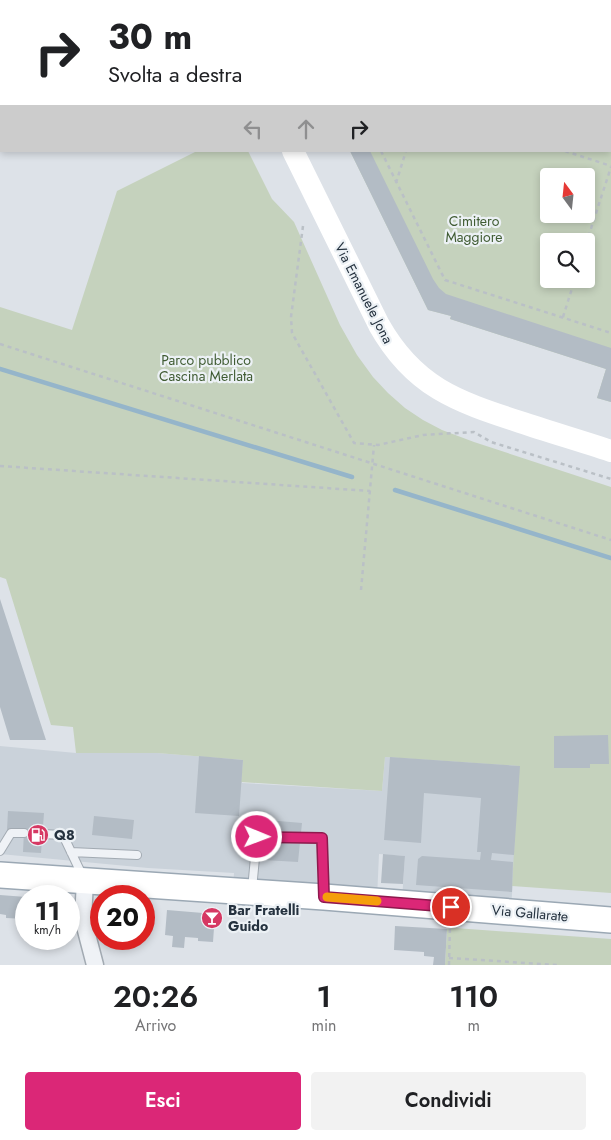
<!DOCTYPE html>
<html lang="it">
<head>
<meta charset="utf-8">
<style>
	:root { --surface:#fff; --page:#f2f2f2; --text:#202124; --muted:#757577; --accent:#db2777 }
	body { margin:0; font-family:Jost,sans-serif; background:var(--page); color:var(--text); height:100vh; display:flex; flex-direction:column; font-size:19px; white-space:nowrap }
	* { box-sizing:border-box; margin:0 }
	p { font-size:16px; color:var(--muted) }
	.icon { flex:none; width:28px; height:28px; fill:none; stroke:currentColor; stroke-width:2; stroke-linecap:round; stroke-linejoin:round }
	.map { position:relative; height:965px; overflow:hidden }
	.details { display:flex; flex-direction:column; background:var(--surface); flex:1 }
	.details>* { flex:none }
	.guide { position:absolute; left:0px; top:0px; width:611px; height:152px; box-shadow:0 2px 8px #0003; background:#fff; color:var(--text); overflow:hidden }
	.needle { width:32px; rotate:345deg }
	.tools { position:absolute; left:540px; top:168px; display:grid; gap:10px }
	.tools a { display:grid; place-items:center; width:55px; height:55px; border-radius:5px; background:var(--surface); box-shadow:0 2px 8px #0003; font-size:25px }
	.speed { position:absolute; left:15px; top:885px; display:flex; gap:10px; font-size:25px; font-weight:700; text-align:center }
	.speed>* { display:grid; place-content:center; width:65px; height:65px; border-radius:50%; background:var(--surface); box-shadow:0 2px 8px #0003; line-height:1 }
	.speed small { font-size:12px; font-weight:400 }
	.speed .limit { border:8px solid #d22; background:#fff; color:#111 }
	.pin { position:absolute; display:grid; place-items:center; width:42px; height:42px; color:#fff; margin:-21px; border:2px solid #fff; border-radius:50%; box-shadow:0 1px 5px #0007 }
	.me { position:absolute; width:55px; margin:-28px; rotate:91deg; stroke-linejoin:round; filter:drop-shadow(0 0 4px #0008) }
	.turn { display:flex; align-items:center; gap:18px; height:105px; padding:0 25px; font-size:22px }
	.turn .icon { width:65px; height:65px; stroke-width:2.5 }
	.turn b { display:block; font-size:35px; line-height:42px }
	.lanes { display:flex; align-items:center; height:48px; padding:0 25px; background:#0003; justify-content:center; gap:25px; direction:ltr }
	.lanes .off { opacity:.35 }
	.eta { display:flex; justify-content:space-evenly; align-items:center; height:85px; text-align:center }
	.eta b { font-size:30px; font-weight:600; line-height:35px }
	.cta { display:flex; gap:10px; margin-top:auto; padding:10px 25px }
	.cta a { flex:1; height:58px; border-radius:5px; background:var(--accent); color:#fff; font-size:20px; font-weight:600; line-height:58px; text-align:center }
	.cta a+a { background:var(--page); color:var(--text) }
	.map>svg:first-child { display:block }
	.built { fill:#cad2da }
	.green { fill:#c5d2bd; fill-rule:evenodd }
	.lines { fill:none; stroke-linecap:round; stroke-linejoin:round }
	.stream { stroke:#95b5ca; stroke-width:4.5 }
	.building { fill:#b3bcc5 }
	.lane-casing { stroke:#a2aab2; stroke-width:10 }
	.street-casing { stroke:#a2aab2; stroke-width:19 }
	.primary-casing { stroke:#9ba8b4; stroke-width:28 }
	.path { stroke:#bac0c6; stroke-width:2.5; stroke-dasharray:4 4; stroke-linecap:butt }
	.lane { stroke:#eff2f6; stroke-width:8 }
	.street { stroke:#eff2f6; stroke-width:16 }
	.secondary { stroke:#fff; stroke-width:22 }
	.primary { stroke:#fff; stroke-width:25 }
	.route-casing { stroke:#8e194d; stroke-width:12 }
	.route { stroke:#db2777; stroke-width:9 }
	.slow { stroke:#f59e0b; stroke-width:9 }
	.labels { text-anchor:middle; stroke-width:4.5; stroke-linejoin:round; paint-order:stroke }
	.park-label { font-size:14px; fill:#3f5b32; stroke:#ecf1f5 }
	.street-label { font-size:14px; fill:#25323f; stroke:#ecf1f5 }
	.poi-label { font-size:14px; font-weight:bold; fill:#25323f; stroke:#ecf1f5; text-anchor:start }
</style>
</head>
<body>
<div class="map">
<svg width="611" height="965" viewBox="0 0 611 965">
	<rect width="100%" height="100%" fill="#dde2e8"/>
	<path class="built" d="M0,746L76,753H157L243,760L242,783L382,791L385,757L520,766L511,910L402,900L405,856L379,854L377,898L233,889L234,873L148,868L0,854Z"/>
	<path class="green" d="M0,0H121L124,1H1L0,15Z
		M276,0H611V402L597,398L606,369L450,319L451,316L428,310L350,151H610V1ZM549,176H586V214H549ZM549,241H586V279H549Z
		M197,151H248L272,199L294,222L340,325L357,355L373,377L388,393L405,408L423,420L442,430L474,442L611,487V893L512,886L519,766L385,757L382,791L241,782L243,760L157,753H76L73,727L51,725L6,579L0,577V307L72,330L117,191Z
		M455,928L611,939V965H445L447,929Z"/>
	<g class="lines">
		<path class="stream" d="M0,369L352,477
			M395,490L611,558"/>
	</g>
	<path class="building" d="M350,151H370L433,279L439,288L446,294L611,348V402L597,398L606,369L450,319L451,316L428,310Z
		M0,599L46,740H10L0,707Z
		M608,735L609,764H590V768H554V736Z
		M199,756L243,760L239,816L195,813Z
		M390,757L520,766L514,855L492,853L491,860L513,862L512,892L416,885L418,859L422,856L480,860L481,852H477L481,798L424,793L421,843L384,840Z
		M8,811L44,813L41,853L23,852L24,831L7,830Z
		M94,816L134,820L132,839L92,835Z
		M267,820L302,823L298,862L264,860Z
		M383,854L405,856L403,884L381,883Z
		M0,895L26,897V919L6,918V915L0,914Z
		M167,910L215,914L213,942L198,941V938L185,937L184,948L172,947L173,936L165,935Z
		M395,926L447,929L445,965H433L434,957L424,956V952L394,950Z"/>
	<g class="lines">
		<g class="lane-casing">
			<path id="lane" d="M42,834L63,835L83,877
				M0,851L11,833H24
				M71,852L137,855
				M252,889L257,837L322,839L324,893"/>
		</g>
		<g class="street-casing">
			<path id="street" d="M85,881L83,919L95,965"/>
		</g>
		<g class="primary-casing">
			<path id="primary" d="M0,875L324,897L611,920"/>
		</g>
		<path class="path" d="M308,0V1
			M601,0L605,1
			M454,1L455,0
			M610,3H611
			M381,151L445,280L611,333
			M565,151L611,166
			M396,183L406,151
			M303,226L291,317L292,333L354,443L378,445L423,435L474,432L491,442L611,479
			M586,244L611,167
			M563,317L575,279
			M0,344L611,540
			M0,466L370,491
			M361,590L374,445
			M449,958L557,965
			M449,965L450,926"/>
		<use href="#lane" class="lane"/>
		<use href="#street" class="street"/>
		<path class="secondary" d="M192,0L193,1
			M212,1V0
			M293,151L379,325C414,387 456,401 520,422C550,432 581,441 611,451"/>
		<use href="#primary" class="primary"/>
	</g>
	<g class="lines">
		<g class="route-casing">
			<path id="route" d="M257,837L322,838L324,897L451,907"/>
		</g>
		<use href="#route" class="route"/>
		<path class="slow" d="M327,897L377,901"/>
	</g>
	<defs>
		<g id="fuel-disc" transform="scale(1.125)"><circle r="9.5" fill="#d63863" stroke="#ecf1f5"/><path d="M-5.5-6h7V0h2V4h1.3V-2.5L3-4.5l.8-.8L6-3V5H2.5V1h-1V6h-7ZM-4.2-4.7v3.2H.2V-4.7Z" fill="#fff"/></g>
		<g id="bar-disc" transform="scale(1.125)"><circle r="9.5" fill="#d63863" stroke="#ecf1f5"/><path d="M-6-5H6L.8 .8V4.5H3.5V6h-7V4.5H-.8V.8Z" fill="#fff"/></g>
	</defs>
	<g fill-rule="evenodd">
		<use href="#fuel-disc" x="38" y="835"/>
		<use href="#bar-disc" x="212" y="918"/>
	</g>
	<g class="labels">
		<g class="park-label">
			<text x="474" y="226">Cimitero<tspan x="474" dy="16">Maggiore</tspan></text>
			<text x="206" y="365">Parco pubblico<tspan x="206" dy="16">Cascina Merlata</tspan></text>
		</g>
		<g class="street-label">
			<text transform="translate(364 293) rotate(63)" y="5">Via Emanuele Jona</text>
			<text transform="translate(530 913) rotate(5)" y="5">Via Gallarate</text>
		</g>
		<g class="poi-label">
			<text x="54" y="840">Q8</text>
			<text x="228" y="915">Bar Fratelli<tspan x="228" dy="16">Guido</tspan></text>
		</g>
	</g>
</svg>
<div class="tools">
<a><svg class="needle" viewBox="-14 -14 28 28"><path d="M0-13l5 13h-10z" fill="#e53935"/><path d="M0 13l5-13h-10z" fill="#757577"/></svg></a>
<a><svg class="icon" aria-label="search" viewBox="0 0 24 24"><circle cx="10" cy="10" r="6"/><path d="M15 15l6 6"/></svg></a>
</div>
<div class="speed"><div>11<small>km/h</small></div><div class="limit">20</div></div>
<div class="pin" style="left:451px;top:907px;background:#d93025"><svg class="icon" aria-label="arrive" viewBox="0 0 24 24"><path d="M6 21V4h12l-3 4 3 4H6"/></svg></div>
<svg class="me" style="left:257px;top:837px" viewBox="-20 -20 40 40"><circle r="17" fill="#db2777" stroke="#fff" stroke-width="3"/><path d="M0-11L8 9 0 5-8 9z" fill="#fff"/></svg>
<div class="guide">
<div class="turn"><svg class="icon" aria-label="right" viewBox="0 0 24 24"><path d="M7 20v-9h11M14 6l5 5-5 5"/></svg><div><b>30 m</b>Svolta a destra</div></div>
<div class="lanes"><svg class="icon off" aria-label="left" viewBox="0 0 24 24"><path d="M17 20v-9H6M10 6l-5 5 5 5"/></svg><svg class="icon off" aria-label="ahead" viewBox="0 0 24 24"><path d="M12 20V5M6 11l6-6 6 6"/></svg><svg class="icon" aria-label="right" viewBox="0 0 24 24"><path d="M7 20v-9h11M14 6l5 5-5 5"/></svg></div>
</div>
</div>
<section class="details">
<div class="eta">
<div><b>20:26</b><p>Arrivo</p></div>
<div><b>1</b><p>min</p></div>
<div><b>110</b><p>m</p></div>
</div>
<div class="cta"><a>Esci</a><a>Condividi</a></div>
</section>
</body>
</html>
